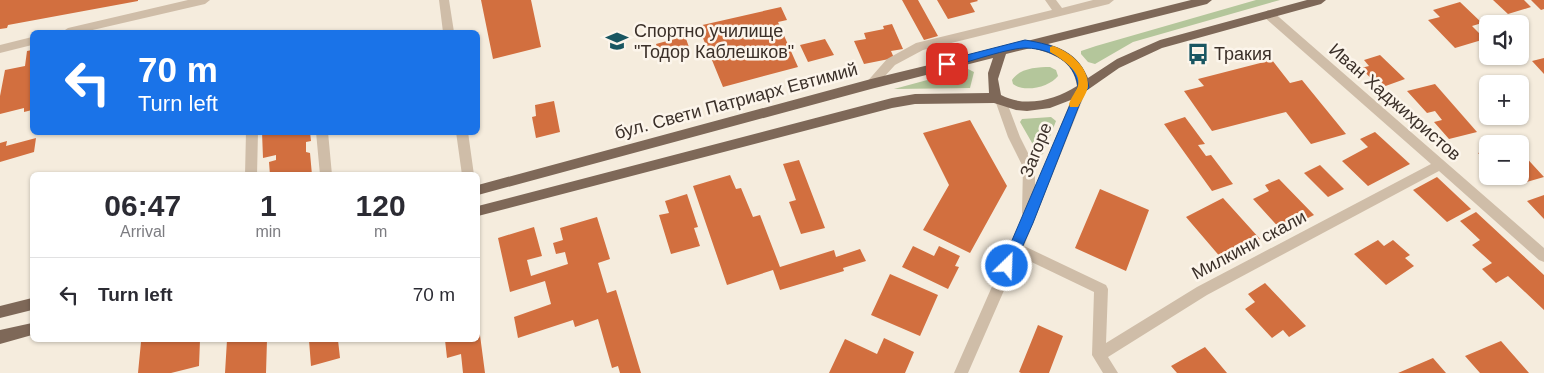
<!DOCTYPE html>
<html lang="en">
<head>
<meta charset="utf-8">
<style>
	:root { --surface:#fff; --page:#f2f2f3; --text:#2b2b33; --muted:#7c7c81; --line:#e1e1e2 }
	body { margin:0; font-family:Helvetica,sans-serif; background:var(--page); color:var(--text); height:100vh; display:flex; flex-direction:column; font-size:19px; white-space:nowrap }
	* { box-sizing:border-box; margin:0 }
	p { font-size:16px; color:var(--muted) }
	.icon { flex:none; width:28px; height:28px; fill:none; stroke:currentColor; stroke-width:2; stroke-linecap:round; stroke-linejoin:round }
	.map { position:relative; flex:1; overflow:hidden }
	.sheet { position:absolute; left:30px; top:172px; width:450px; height:170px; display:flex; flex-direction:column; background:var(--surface); border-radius:8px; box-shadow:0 1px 4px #0004 }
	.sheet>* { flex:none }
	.guide { position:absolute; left:30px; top:30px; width:450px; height:105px; border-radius:8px; box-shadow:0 1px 4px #0004; background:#1a73e8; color:#fff; overflow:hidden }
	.tools { position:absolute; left:1479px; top:15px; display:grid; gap:10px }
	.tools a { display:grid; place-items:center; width:50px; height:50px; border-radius:8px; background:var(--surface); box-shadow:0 1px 4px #0004; font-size:25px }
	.pin { position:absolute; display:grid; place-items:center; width:42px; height:42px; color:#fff; margin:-21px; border-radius:10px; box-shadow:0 2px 8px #0006 }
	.me { position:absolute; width:55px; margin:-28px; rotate:24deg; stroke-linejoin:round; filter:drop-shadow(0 0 4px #0008) }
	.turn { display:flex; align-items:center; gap:18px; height:105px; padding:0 25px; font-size:22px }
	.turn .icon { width:65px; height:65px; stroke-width:2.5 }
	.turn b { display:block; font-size:35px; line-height:42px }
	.eta { display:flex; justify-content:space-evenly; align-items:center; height:85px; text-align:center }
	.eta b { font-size:30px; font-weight:700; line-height:35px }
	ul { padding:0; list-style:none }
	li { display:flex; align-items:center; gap:15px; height:75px; padding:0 25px; border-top:1px solid var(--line) }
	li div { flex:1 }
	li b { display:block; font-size:19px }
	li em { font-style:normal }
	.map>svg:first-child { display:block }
	.green { fill:#b4c69b }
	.building { fill:#d26f3f }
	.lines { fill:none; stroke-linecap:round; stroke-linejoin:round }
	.minor { fill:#cfbda8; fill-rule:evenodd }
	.major { fill:#7e6858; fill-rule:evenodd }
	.route { fill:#1a73e8; stroke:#114b97 }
	.slow { fill:#f59e0b }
	.labels { text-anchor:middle; stroke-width:5; stroke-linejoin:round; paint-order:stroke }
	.poi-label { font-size:18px; fill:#3b3029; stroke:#fcf5eb; text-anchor:start }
	.street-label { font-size:18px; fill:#3b3029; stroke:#fcf5eb }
</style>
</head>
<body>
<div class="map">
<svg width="1544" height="373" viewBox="0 0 1544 373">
	<rect width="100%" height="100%" fill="#f5ecdd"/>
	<path class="green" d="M1256,0H1280L1133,42L1095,64L1088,62L1081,54V51L1096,46Z
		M1050,67L1056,70L1058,76C1050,87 1024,93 1013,84L1012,80C1020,68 1037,67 1050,67Z
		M968,69L974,72L970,88L894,89Z
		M1051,117L1056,121L1043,154L1039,155L1020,122L1022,119Z"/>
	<path class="building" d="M0,0H138V1L8,25L7,28L0,29Z
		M481,0H531L541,47L493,59Z
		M902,0H918L938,36L924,40Z
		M937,0H977L978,1L970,3L975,12L948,19Z
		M1493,0H1524L1531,7L1508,14Z
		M1531,0H1544V9L1541,10Z
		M1460,2L1482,23L1472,26L1485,39L1455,48L1428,20L1440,17L1433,10Z
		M781,7L787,20L778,22L798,67L723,87L698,26Z
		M892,24L903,49L891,51L894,58L864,64L854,41L866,39L864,33L884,29L883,26Z
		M685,36L690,50L660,57L656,44Z
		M825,39L834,55L808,62L800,45Z
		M32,50V110L24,112V108L0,114V96L5,70L25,66L27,51Z
		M1380,55L1405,79L1380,88L1361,68L1369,66L1364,60Z
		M1544,58V74L1532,61Z
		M1272,60L1290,83L1302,80L1346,134L1311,144L1286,112L1212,131L1184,91L1204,86L1198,79Z
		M1435,84L1477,132L1449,139L1434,122L1442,120L1435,111L1427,113L1407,91Z
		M554,101L560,132L536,138L532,117L536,116L535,105Z
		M1185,117L1205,144L1198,145L1206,156L1211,155L1233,184L1212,191L1164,124Z
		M970,120L1007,186L970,253L923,230L949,185L923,133Z
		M262,132H310L311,141L306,142V152L310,153L312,175H270L269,162L276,160V155L263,158Z
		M1375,132L1410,164L1368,186L1342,161L1368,147L1360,139Z
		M36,138L34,152L0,162V143L7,141L6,146Z
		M1488,150V163L1478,153Z
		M1520,151L1544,177L1520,184L1513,176H1520Z
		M799,160L825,228L801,234L789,202L796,200L783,164Z
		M1320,165L1344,189L1328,197L1304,173Z
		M730,175L736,189L741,188L753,217L760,215L780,267L834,250L836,257L860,249L866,261L843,268L844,271L780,290L773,270L727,285L693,186Z
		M1437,177L1471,209L1447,222L1413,190Z
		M1279,179L1314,215L1282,231L1253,199L1269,191L1265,185Z
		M1100,189L1149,210L1126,271L1075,248Z
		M687,194L698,227L694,228L700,246L671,254L659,215L669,213L665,201Z
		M1544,195V219L1527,201Z
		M1223,198L1260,239L1222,259L1186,217Z
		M1476,212L1544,275V310L1508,276L1496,283L1482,269L1492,263L1472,245L1480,240L1460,221Z
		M597,217L610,259L598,263L607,293L616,290L641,373H620L618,366L612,368L598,319L575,327L573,320L518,338L514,317L551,304L545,281L510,292L498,238L534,227L542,256L527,260L531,276L568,264L565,252L556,254L553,243L563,240L560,228Z
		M1378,240L1384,246L1393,240L1410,255L1405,258L1414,266L1386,285L1354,254Z
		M913,246L934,256L939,246L960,256L955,266L959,267L948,289L902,267Z
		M890,274L938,295L920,336L871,315Z
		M1265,283L1306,326L1289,337L1283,330L1272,338L1245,309L1255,302L1248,294Z
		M478,320L485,373H463L461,354L447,358L445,340H478Z
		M1038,325L1063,336L1049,373H1021L1019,372Z
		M884,338L914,352L905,373H829L845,339L877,354Z
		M150,340H200L199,366L171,373H138L141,342Z
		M227,340H267L266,373H225Z
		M309,340H338L340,358L311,366Z
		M1501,341L1529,373H1480L1465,356Z
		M1205,347L1227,373H1177L1171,366Z
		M1433,358L1446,373H1398Z"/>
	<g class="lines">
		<path class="minor" d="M188,0H210L205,4L84,32H62L68,28Z
			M439,0H449L454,32H443Z
			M1045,0H1056L1062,8L1093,0H1114L1109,4L923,50L895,65L875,87H867L865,84L887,59L916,43L1052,10Z
			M1268,10L1272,11L1544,248V262L1539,260L1439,171L1207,295L1108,357L1118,373H1103L1092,355L1094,292L1019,256L968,373H954L1023,216L1022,213L1023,167L1008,137L996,103L998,100H1006L1020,137L1035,167V188L1076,88L1080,86L1086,91L1024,246L1106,285L1108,289L1106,343L1197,287L1431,164L1264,17L1263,14Z
			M32,37V45L0,53V45Z
			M246,132H258L257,175H245Z
			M316,132H328L332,175H320Z
			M456,132H468L474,175H462Z"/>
		<path class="major" d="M1191,0H1212L1207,4L1048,44C1068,50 1080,59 1088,78L1117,59L1160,40L1307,0H1326L1321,4L1162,48L1119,68L1076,98L1050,108L1027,111L1016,110L994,103L915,104L892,108L478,216V206L892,98L915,94L989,93L988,73L993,58L871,89L478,195V185L871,79L999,48L1004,45L1007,46ZM1031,48C1053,53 1074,61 1077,86C1055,100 1025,108 1001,95L998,79L1005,57L1006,54Z
			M32,298V310L0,318V306Z
			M32,323V335L0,344V330Z"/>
	</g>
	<path class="route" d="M1025,40C1055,45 1084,53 1089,88L1084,93L1033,223L1012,270L1007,272L1001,266L1078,86C1075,61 1050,49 1027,48C1011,47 965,63 947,68L942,64L947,60Z"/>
	<path class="slow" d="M1053,46C1069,51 1089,67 1088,86C1088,91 1081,102 1078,107H1070L1069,104C1071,98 1076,91 1078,86C1082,71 1060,58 1050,52V47Z"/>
	<defs>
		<g id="school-bare" transform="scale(1.725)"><path d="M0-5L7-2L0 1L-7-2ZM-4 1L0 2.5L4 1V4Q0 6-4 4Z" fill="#195661" stroke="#fcf5eb" stroke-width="2.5" paint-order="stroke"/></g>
		<g id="bus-bare" transform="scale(1.725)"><path d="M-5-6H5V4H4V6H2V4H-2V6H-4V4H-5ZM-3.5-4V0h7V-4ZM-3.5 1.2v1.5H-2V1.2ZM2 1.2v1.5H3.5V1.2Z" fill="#195661" stroke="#fcf5eb" stroke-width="2.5" paint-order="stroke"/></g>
	</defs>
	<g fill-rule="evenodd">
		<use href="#school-bare" x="617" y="41"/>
		<use href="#bus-bare" x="1198" y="54"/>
	</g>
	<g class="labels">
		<g class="poi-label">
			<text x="634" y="37">Спортно училище<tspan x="634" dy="21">"Тодор Каблешков"</tspan></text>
			<text x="1214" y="60">Тракия</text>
		</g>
		<g class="street-label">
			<text transform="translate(736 101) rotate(-15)" y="6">бул. Свети Патриарх Евтимий</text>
			<text transform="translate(1395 102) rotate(41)" y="6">Иван Хаджихристов</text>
			<text transform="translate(1036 150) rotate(-68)" y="6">Загоре</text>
			<text transform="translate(1249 245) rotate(-28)" y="6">Милкини скали</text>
		</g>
	</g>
</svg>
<div class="tools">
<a><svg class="icon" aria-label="sound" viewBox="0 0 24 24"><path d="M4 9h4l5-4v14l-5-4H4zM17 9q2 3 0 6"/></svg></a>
<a>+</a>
<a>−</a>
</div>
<div class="pin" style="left:947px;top:64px;background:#d93025"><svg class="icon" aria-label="arrive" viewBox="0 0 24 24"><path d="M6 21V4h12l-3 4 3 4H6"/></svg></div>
<svg class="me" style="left:1007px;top:266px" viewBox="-20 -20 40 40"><circle r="17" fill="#1a73e8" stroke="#fff" stroke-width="3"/><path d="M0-11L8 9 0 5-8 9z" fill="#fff"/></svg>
<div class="guide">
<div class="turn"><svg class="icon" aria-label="left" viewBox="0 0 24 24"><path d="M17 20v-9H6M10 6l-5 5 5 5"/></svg><div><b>70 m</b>Turn left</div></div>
</div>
<section class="sheet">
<div class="eta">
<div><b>06:47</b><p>Arrival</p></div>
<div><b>1</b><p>min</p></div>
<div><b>120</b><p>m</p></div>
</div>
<ul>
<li><svg class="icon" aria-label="left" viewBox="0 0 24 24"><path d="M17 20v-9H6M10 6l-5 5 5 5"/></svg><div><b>Turn left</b></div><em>70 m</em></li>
</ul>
</section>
</div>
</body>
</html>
